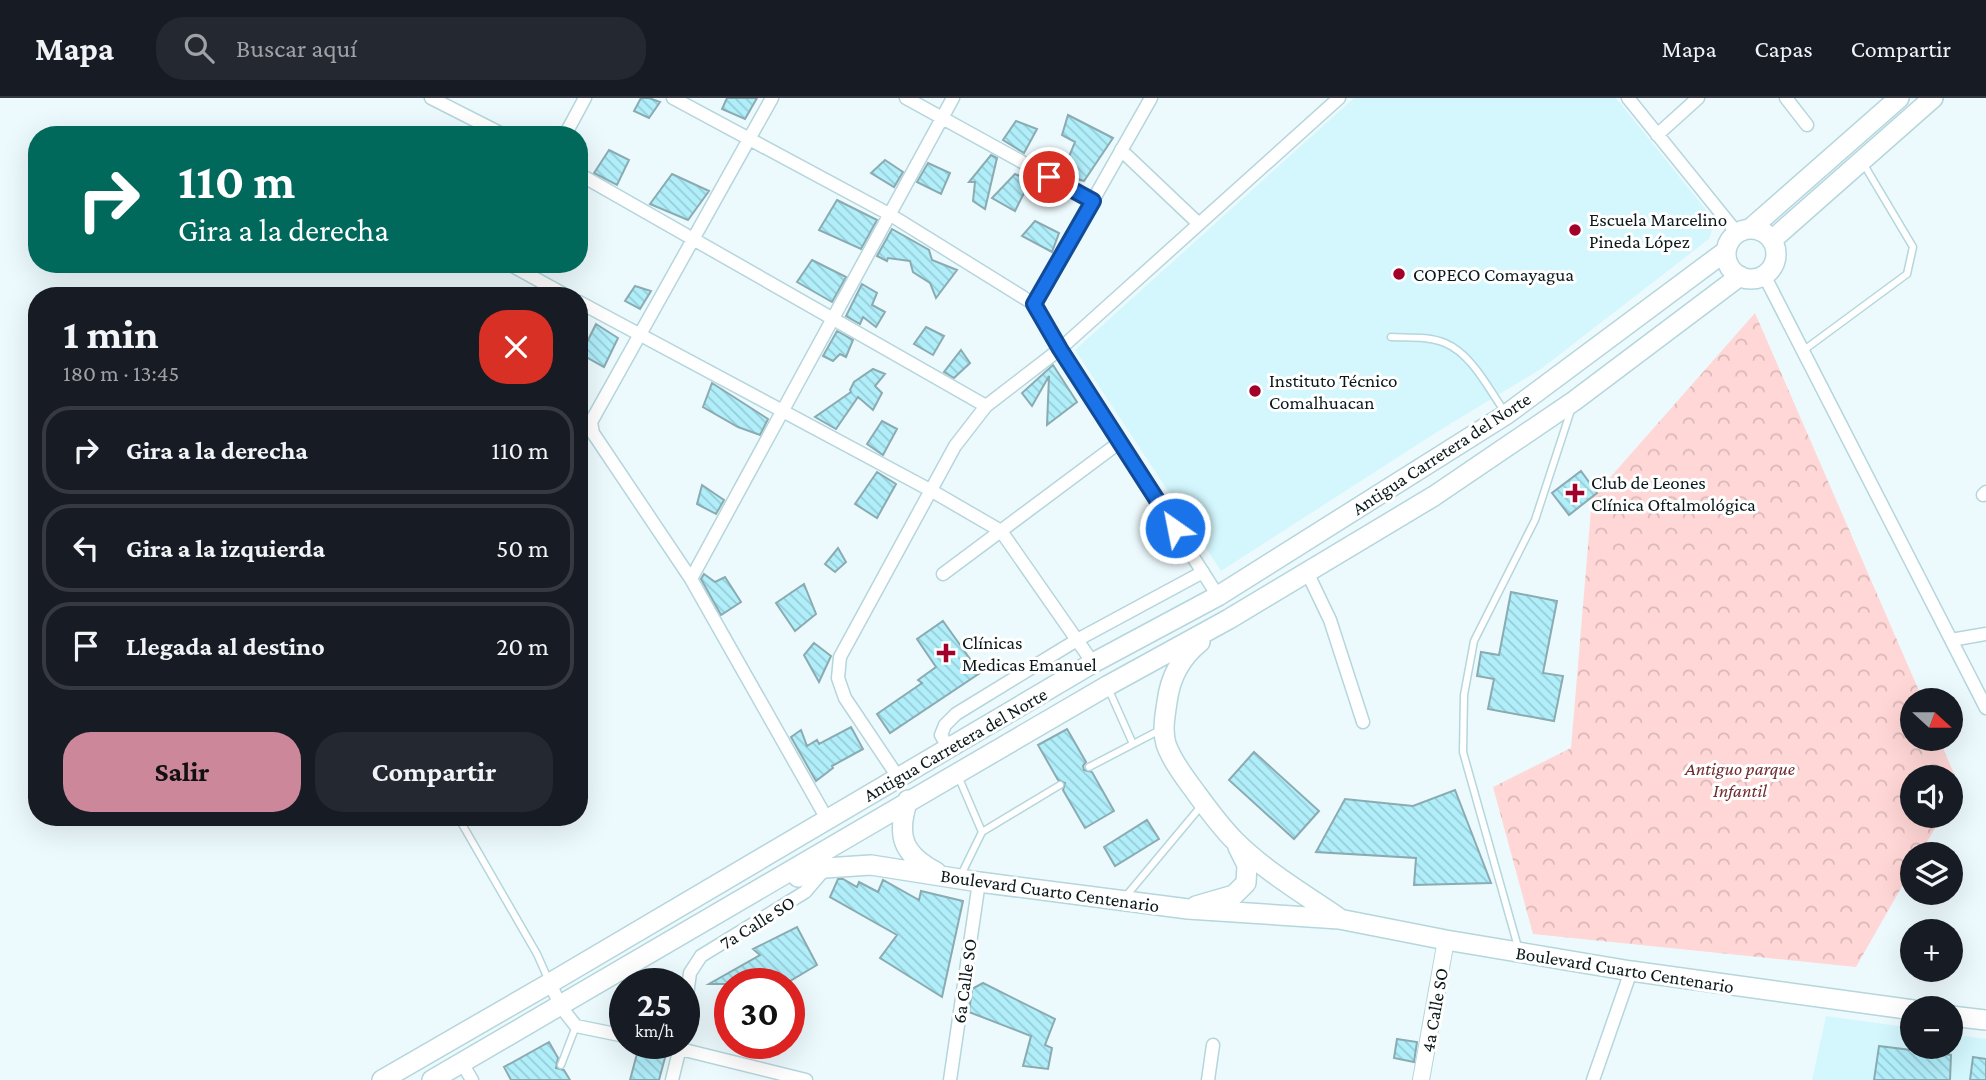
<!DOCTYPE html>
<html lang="es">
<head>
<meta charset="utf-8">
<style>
	:root { --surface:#171b24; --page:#242831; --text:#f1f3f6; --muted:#9ea1a6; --line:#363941; --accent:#cd879a }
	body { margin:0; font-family:"Crimson Pro",serif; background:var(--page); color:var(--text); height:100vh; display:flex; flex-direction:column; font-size:26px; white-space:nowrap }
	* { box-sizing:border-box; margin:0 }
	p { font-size:23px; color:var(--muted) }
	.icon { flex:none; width:38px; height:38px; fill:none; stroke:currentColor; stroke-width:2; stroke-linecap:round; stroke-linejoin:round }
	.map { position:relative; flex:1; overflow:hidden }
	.drawer { position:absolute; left:28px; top:189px; width:560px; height:539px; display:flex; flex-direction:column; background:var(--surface); border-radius:28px; box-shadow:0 7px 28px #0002 }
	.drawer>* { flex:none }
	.top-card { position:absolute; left:28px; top:28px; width:560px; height:147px; border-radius:28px; box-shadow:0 7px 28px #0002; background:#00695c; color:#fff; overflow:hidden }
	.needle { width:46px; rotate:111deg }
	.controls { position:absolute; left:1900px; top:590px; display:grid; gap:14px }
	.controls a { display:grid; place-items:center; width:63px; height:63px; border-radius:50%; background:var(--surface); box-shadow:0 7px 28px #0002; font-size:35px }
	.speed { position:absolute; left:609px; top:870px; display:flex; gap:14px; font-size:35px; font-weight:700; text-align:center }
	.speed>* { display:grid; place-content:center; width:91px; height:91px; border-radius:50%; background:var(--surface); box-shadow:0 7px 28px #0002; line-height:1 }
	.speed small { font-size:18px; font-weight:400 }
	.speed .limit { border:10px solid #d22; background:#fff; color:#111 }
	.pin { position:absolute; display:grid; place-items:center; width:60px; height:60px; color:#fff; margin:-30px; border:4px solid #fff; border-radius:50%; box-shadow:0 2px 7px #0007 }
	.me { position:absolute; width:77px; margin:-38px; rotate:327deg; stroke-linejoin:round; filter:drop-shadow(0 0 5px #0008) }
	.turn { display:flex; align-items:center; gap:24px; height:147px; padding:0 35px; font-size:32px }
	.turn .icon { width:91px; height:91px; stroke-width:2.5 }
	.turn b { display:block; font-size:49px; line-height:60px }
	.round { display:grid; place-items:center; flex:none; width:74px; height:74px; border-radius:28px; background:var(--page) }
	.summary { display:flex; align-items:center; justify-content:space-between; height:119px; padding:0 35px }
	h1 { font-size:42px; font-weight:700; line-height:52px }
	.button { display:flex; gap:14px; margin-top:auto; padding:14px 35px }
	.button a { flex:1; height:80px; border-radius:28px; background:var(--accent); color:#111; font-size:28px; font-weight:700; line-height:80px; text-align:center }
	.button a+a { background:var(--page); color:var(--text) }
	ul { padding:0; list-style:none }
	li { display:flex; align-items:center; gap:21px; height:88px; margin:0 14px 10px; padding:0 21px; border:4px solid var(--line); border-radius:28px }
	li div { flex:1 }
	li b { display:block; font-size:26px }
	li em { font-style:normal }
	header { display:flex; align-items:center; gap:42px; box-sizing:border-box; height:98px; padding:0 35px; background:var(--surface); border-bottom:2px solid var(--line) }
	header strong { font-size:33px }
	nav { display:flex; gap:38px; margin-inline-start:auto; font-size:24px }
	.search { width:490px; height:63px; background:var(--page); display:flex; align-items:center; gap:18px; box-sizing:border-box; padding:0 24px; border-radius:28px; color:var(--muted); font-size:26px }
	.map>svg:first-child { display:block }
	.built { fill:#d3f7fd }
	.park { fill:url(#park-crowns) }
	.building { fill:url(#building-back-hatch); stroke:#8aabb1; stroke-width:2 }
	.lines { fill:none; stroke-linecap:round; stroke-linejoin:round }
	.service-casing { stroke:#b4d6dc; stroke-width:9 }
	.minor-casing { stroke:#b4d6dc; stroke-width:15 }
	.tertiary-casing { stroke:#b4d6dc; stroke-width:18 }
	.secondary-casing { stroke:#b4d6dc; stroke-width:22 }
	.service { stroke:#fff; stroke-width:6 }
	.minor { stroke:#fff; stroke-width:12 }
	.tertiary { stroke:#fff; stroke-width:16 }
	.secondary { stroke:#fff; stroke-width:19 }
	.route-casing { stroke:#114b97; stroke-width:18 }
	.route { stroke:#1a73e8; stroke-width:12 }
	.poi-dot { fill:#a2022a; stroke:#fff; stroke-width:2.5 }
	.labels { text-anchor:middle; stroke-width:6; stroke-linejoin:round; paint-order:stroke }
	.poi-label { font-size:19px; fill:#0c191b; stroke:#fff; text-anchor:start }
	.street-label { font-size:19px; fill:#0c191b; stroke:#fff }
	.park-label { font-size:19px; font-style:italic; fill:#6e2b2f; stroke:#fff }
</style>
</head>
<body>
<header>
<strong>Mapa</strong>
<div class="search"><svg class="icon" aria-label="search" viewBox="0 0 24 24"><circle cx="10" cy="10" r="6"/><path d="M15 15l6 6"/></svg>Buscar aquí</div>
<nav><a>Mapa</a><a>Capas</a><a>Compartir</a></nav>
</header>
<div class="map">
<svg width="1986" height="982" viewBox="0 0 1986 982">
	<defs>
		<pattern id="park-crowns" width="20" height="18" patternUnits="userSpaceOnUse" patternTransform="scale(1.75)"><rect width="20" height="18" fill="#ffd7d6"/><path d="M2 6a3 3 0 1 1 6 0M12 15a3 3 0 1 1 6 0" fill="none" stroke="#d9b8b7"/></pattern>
		<pattern id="building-back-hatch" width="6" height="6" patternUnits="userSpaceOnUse" patternTransform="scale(1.75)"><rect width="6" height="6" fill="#b0eefa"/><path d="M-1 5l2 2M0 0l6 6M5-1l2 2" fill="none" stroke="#96ccd6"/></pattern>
	</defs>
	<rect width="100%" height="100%" fill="#edfafd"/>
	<path class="built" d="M1354,0H1616L1715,123L1709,141L1541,271L1437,334L1221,473L1075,252Z
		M1826,918L1913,930V948H1951V936L1986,941V982H1812Z"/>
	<path class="park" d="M1755,215L1923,602H1913V640L1939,641L1959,687L1951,701V679H1913V718H1942L1920,756H1913V769L1856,869L1533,836L1493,689L1571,650L1592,400Z"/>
	<path class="building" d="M641,0H649L660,4L649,20L634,13Z
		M727,0H757L745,21L722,11Z
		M1068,17L1113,40L1084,83L1062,76L1075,44L1062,37Z
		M1016,23L1037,31L1024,55L1003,42Z
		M609,52L629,62L617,87L594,75Z
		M991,57L997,60L985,111L973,103L975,84H969Z
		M885,62L903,74L894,89L871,75Z
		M928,65L950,75L941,96L917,84Z
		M672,76L709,93L688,122L650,106Z
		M1015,76L1030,83L1015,113L992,100Z
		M837,102L877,122L861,151L819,132Z
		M1035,123L1059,135L1052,154L1022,138Z
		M892,131L929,152L932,162L957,172L936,200L930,185L913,174L910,163L888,160L887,163L877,158Z
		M812,162L846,179L832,204L797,184Z
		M862,186L877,195L872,207L885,214L876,229L863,219L860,226L846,218Z
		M635,188L651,193L640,211L625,203Z
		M596,226L618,240L604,269L581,256Z
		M926,229L944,238L933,257L914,246Z
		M837,233L853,242L846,259L840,256L833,263L823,258Z
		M961,252L970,265L954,280L944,274Z
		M1053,267L1077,304L1047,327L1049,278L1032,308L1022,295Z
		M873,271L885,276L875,288L882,295L873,312L858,299L836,331L815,319L851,294L850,292L854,284Z
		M712,285L768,321L760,337L738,329L703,309Z
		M882,323L897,331L883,357L867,346Z
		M1581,373L1597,395L1569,417L1552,395Z
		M877,374L896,386L877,420L855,406Z
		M702,387L724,402L716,416L697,406Z
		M838,450L846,464L835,474L825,466Z
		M704,476L715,484L725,479L741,504L721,517L701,481Z
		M804,486L816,516L795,533L776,505Z
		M1511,494L1557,503L1543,575L1563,578L1554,623L1488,611L1494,581L1477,578L1481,554L1499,557Z
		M943,523L980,575L890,635L877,616L922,585L918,582L936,569L917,541Z
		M814,545L831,558L819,584L804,557Z
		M851,629L863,651L832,668L833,670L816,683L791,639L801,632L807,648L817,642L819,646Z
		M1067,631L1086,664L1083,668L1084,672L1092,674L1114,713L1085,730L1063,692L1065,685L1058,682L1038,647Z
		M1254,654L1319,713L1294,741L1229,682Z
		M1455,692L1491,785L1414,787L1416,760L1316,754L1345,701L1413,708Z
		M1147,722L1159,741L1115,768L1104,749Z
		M838,781H843L857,789L859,784L878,794L883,782L919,802L921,793L963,803L942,899L880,860L897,837L830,799Z
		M797,829L817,867L785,886H709L760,857L753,851Z
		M983,885L1055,921L1045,947L1052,950L1048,971L1023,968L1031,938L969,914L972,891Z
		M1397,941L1417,944L1414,964L1394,960Z
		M549,944L558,960L556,970L564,972L570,982H511L504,969Z
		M639,948L666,956L659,982H630Z
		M1879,948L1951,957L1950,982H1874Z
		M1973,959L1986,961V982H1970Z"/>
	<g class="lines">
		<g class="service-casing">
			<path id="service" d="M1391,239C1409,240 1428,238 1445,245C1472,256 1489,292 1505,314
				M1804,252L1907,176L1913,149L1863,65
				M1108,590L1133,646
				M1089,669L1162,631
				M958,678L982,734
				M458,719L537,856L549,883
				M960,779L982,734L1060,687
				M1126,798L1202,707
				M1518,849L1463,654L1464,597L1474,543L1535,422L1571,312
				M561,967L576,928"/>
		</g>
		<g class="minor-casing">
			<path id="minor" d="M431,0L504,37
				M673,0L889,116L1034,206L1060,251L1218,498
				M772,0L591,324L593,335L691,481L827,721
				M906,0L1093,103
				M1628,0L1737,135
				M1786,0L1807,27
				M565,37L585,0
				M1657,37L1698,0
				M1121,52L1199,126
				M579,76L986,308
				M509,166L567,198
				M1764,177L1986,610
				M579,204L932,393L1001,433L1093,565
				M1034,206L1151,0
				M1983,397L1986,394
				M1307,474L1330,522L1363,624
				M943,476L1120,344
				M691,481L953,0
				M1951,542L1986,536
				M948,649L941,637L945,627L956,616L1077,542L1203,474
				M898,679L845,600L838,580L840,559L955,348L986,308L1060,251L1339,0
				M550,885L561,909L576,928L625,938
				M684,919L690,875L701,858L805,794L823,773
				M656,945L806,982
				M462,965L472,982
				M672,982L681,945
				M950,982L979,784
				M1208,982L1213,947
				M1593,982L1631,873"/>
		</g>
		<g class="tertiary-casing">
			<path id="tertiary" d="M1421,982L1446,842"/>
		</g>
		<g class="secondary-casing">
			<path id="secondary" d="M1750,131L1899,0
				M1726 156a25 25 0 1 1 50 0a25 25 0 1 1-50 0Z
				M1772,142L1933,0
				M1200,544C1181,559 1170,580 1167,604C1165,618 1162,632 1166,646C1171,661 1182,676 1191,688C1205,707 1218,726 1235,743C1265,773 1304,796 1339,820
				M908,702C896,737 902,756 936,774
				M798,779L825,770L871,767L979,784L1188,811L1339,821L1446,842L1631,873L1913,912
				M1196,808L1234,797L1246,785L1247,767L1238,749
				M1951,918L1986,922
				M382,982L550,885L1093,565L1218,498L1507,316L1726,153
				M432,982L1107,588L1229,521L1434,398L1574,303L1740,178"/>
		</g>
		<use href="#service" class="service"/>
		<use href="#minor" class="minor"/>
		<use href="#tertiary" class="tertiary"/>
		<use href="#secondary" class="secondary"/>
	</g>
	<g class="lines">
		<g class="route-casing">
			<path id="route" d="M1049,79L1093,103L1034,206L1060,251L1175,430"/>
		</g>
		<use href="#route" class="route"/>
	</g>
	<g class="poi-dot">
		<circle cx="1575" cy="132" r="7"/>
		<circle cx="1399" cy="176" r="7"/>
		<circle cx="1255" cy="293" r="7"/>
		<path d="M1571.5 384.5h7v7h7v7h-7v7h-7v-7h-7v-7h7z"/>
		<path d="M942.5 544.5h7v7h7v7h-7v7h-7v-7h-7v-7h7z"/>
	</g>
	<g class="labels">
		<g class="poi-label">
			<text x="1589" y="128">Escuela Marcelino<tspan x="1589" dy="22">Pineda López</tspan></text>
			<text x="1413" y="183">COPECO Comayagua</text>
			<text x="1269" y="289">Instituto Técnico<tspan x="1269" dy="22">Comalhuacan</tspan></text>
			<text x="1591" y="391">Club de Leones<tspan x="1591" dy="22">Clínica Oftalmológica</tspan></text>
			<text x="962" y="551">Clínicas<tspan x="962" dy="22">Medicas Emanuel</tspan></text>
		</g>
		<g class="street-label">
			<text transform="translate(1441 355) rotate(-33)" y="7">Antigua Carretera del Norte</text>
			<text transform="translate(955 646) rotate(-30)" y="7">Antigua Carretera del Norte</text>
			<text transform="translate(1050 792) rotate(8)" y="7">Boulevard Cuarto Centenario</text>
			<text transform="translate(757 824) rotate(-32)" y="7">7a Calle SO</text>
			<text transform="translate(1625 871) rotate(9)" y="7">Boulevard Cuarto Centenario</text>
			<text transform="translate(964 883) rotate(-82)" y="7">6a Calle SO</text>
			<text transform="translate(1434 912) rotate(-80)" y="7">4a Calle SO</text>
		</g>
		<g class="park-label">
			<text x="1740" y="677">Antiguo parque<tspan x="1740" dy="22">Infantil</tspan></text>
		</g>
	</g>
</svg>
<div class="controls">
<a><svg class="needle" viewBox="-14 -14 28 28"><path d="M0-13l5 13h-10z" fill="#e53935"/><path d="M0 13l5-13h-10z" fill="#9ea1a6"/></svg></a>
<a><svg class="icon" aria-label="sound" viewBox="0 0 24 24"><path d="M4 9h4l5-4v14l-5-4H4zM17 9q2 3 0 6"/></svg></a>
<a><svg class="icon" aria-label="layers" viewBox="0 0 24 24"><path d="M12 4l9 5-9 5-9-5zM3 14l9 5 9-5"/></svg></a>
<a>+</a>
<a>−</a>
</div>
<div class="speed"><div>25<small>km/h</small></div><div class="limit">30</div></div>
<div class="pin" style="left:1049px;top:79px;background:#d93025"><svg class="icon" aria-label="arrive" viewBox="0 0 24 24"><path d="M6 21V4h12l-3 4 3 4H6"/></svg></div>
<svg class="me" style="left:1175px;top:430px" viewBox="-20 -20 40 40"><circle r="17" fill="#1a73e8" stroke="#fff" stroke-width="3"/><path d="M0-11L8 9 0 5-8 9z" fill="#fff"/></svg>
<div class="top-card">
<div class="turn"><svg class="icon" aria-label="right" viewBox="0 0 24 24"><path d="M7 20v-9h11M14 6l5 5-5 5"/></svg><div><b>110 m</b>Gira a la derecha</div></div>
</div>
<section class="drawer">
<div class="summary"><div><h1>1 min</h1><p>180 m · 13:45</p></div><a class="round" style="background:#d93025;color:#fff"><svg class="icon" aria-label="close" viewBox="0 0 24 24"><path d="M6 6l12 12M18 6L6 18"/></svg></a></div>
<ul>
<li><svg class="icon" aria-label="right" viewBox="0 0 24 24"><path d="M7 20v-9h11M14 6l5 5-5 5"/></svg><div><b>Gira a la derecha</b></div><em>110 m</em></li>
<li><svg class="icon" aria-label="left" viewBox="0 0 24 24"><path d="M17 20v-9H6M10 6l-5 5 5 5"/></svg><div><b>Gira a la izquierda</b></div><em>50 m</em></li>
<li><svg class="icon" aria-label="arrive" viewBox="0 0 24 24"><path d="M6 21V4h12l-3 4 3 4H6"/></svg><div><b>Llegada al destino</b></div><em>20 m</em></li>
</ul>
<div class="button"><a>Salir</a><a>Compartir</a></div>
</section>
</div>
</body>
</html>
